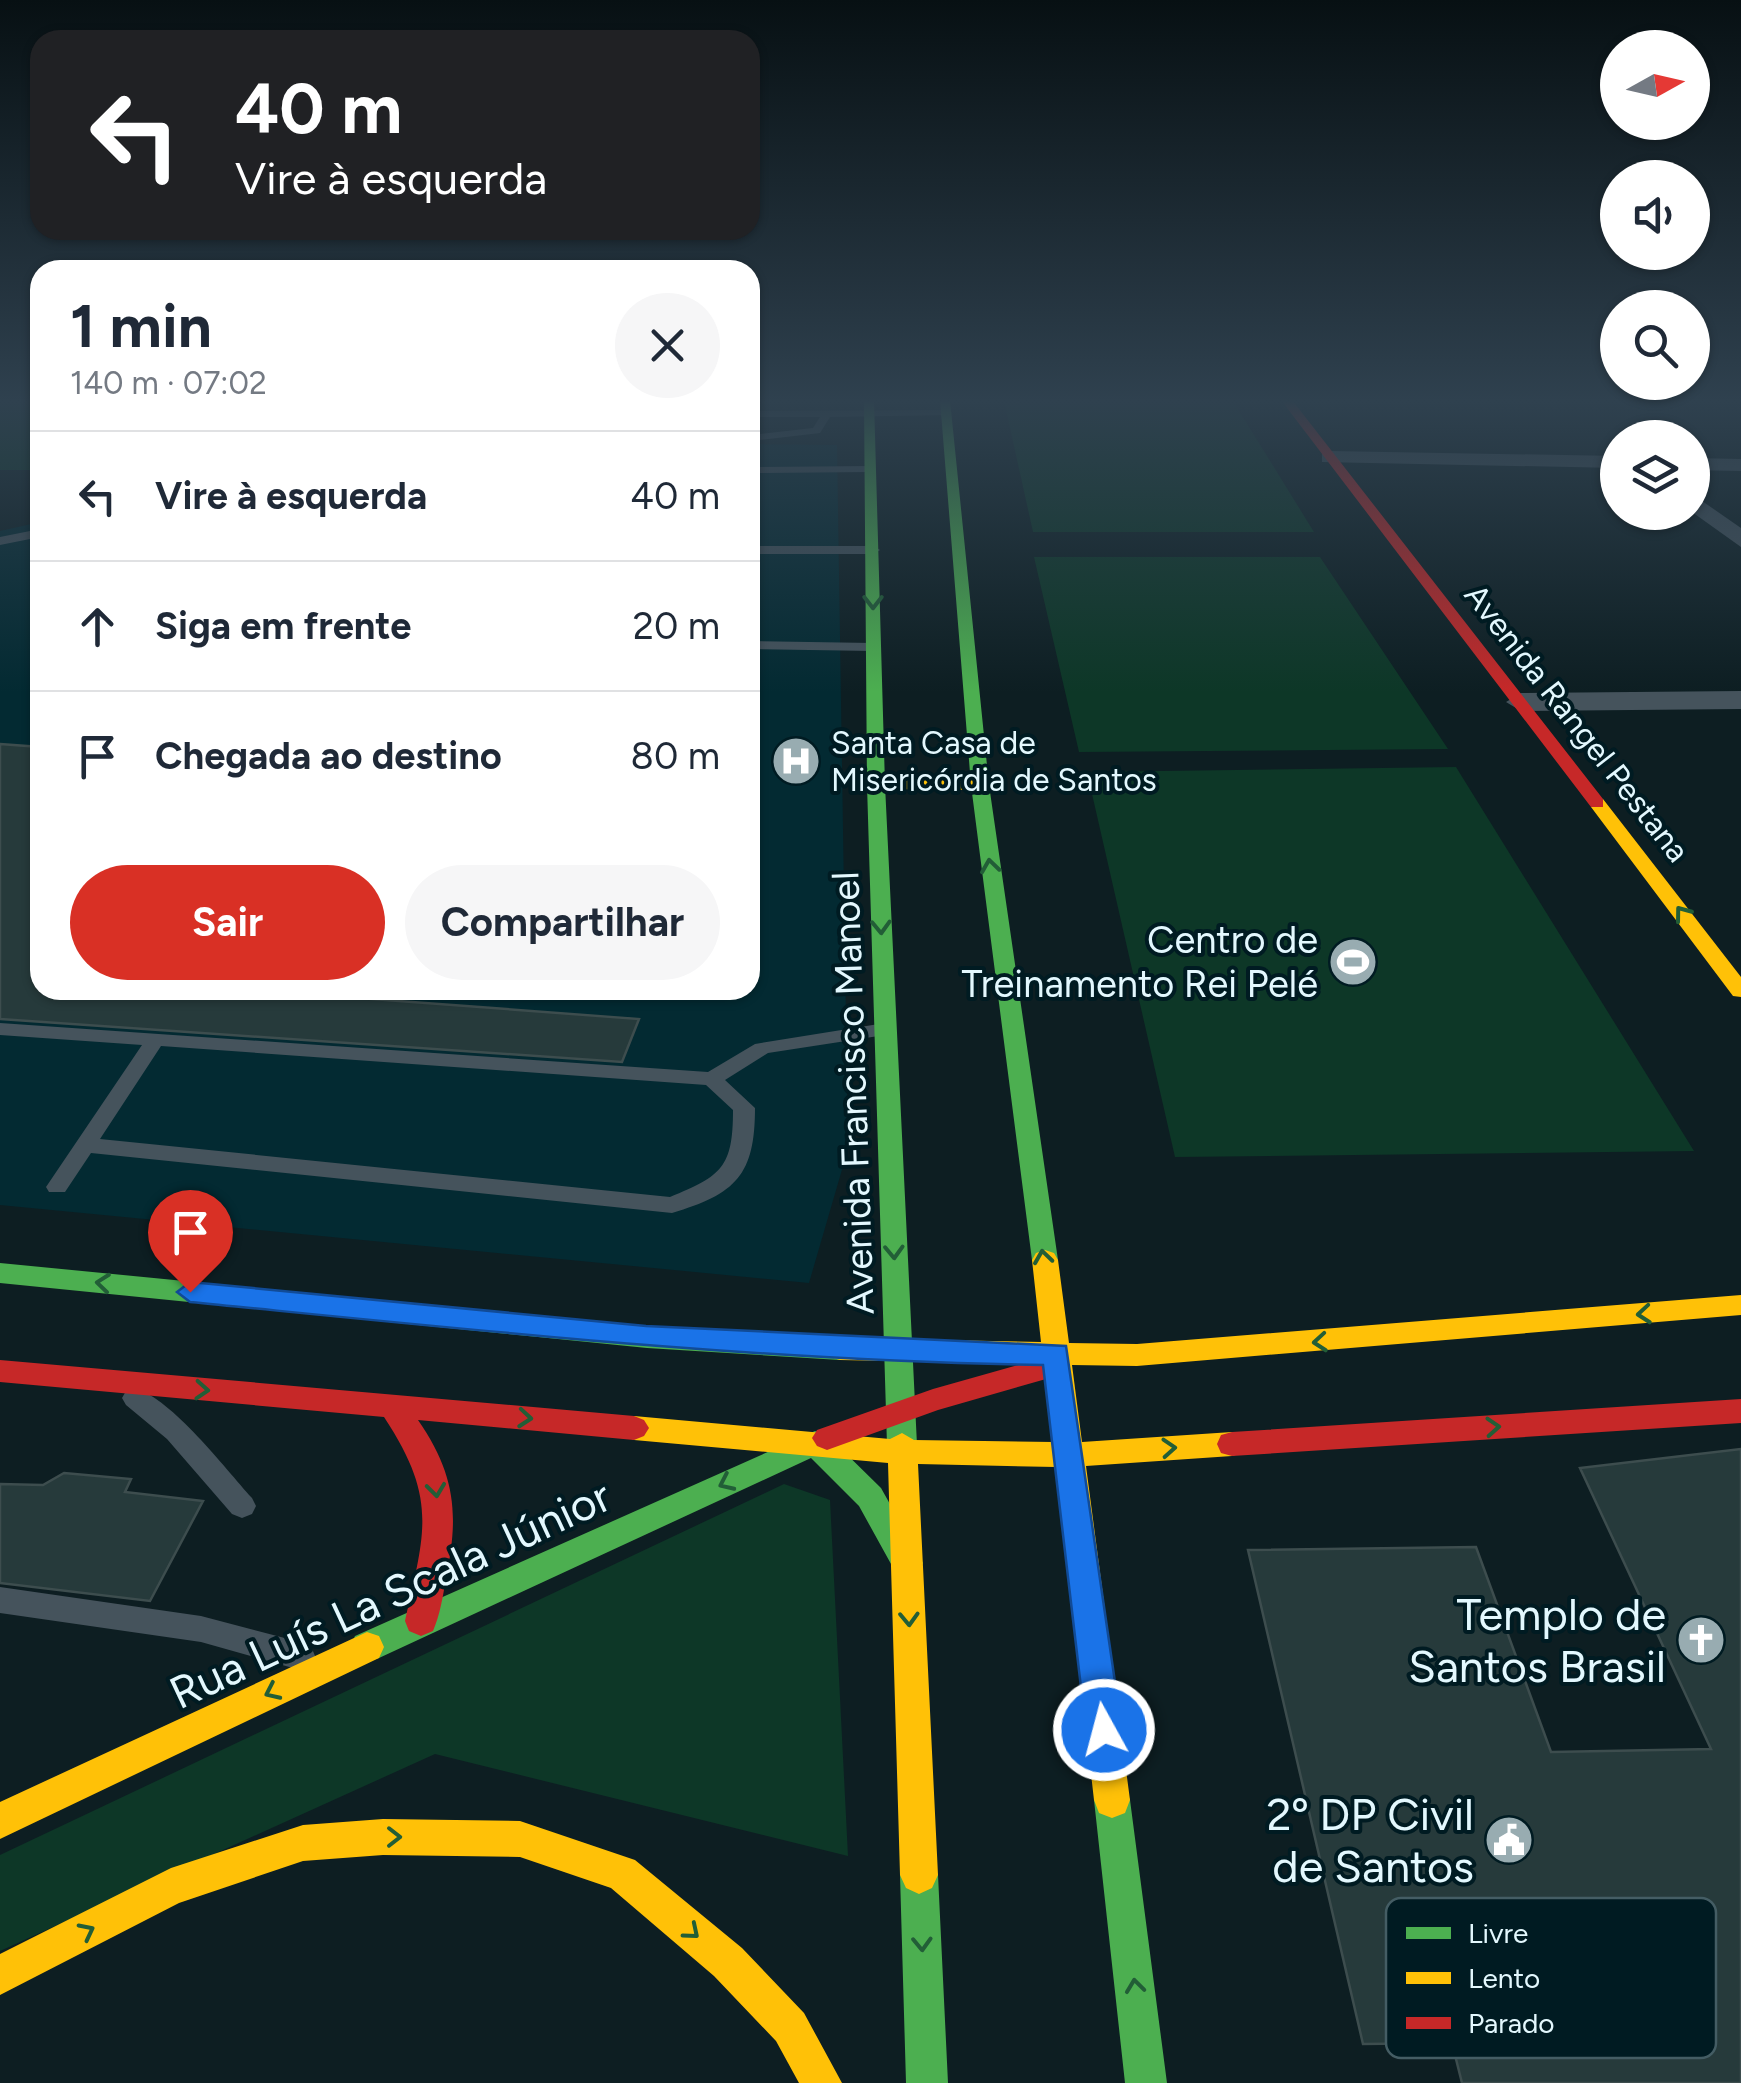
<!DOCTYPE html>
<html lang="pt">
<head>
<meta charset="utf-8">
<style>
	:root { --surface:#fff; --page:#f6f6f7; --text:#1f2937; --muted:#747a83; --line:#e0e1e3; --accent:#d93025 }
	body { margin:0; font-family:Figtree,sans-serif; background:var(--page); color:var(--text); height:100vh; display:flex; flex-direction:column; font-size:38px; white-space:nowrap }
	* { box-sizing:border-box; margin:0 }
	p { font-size:32px; color:var(--muted) }
	.icon { flex:none; width:55px; height:55px; fill:none; stroke:currentColor; stroke-width:2; stroke-linecap:round; stroke-linejoin:round }
	.map { position:relative; flex:1; overflow:hidden }
	.details { position:absolute; left:30px; top:260px; width:730px; height:740px; display:flex; flex-direction:column; background:var(--surface); border-radius:30px; box-shadow:0 2px 8px #0004 }
	.details>* { flex:none }
	.top-card { position:absolute; left:30px; top:30px; width:730px; height:210px; border-radius:30px; box-shadow:0 2px 8px #0004; background:#202124; color:#fff; overflow:hidden }
	.needle { width:65px; rotate:82deg }
	.controls { position:absolute; left:1600px; top:30px; display:grid; gap:20px }
	.controls a { display:grid; place-items:center; width:110px; height:110px; border-radius:50%; background:var(--surface); box-shadow:0 2px 8px #0004; font-size:50px }
	.pin { position:absolute; display:grid; place-items:center; width:85px; height:85px; color:#fff; margin:-102px -42px; border-radius:50% 50% 50% 0; rotate:-45deg; box-shadow:0 0 10px #0007 }
	.pin .icon { rotate:45deg }
	.me { position:absolute; width:110px; margin:-55px; rotate:353deg; stroke-linejoin:round; filter:drop-shadow(0 0 8px #0008) }
	.turn { display:flex; align-items:center; gap:35px; height:210px; padding:0 40px; font-size:45px }
	.turn .icon { width:130px; height:130px; stroke-width:2.5 }
	.turn b { display:block; font-size:70px; line-height:85px }
	.round { display:grid; place-items:center; flex:none; width:105px; height:105px; border-radius:52px; background:var(--page) }
	.head { display:flex; align-items:center; justify-content:space-between; height:170px; padding:0 40px }
	h1 { font-size:60px; font-weight:700; line-height:75px }
	.action { display:flex; gap:20px; margin-top:auto; padding:20px 40px }
	.action a { flex:1; height:115px; border-radius:60px; background:var(--accent); color:#fff; font-size:40px; font-weight:700; line-height:115px; text-align:center }
	.action a+a { background:var(--page); color:var(--text) }
	ul { padding:0; list-style:none }
	li { display:flex; align-items:center; gap:30px; height:130px; padding:0 40px; border-top:2px solid var(--line) }
	li div { flex:1 }
	li b { display:block; font-size:38px }
	li em { font-style:normal }
	.map>svg:first-child { display:block }
	.built { fill:#032a32 }
	.green { fill:#0d3727 }
	.building { fill:#263a3b; stroke:#3d4d4e; stroke-width:2.5 }
	.lines { fill:none; stroke-linecap:round; stroke-linejoin:round }
	.lane { fill:#45535c; fill-rule:evenodd }
	.street { fill:#45535c; fill-rule:evenodd }
	.fast { fill:#4caf50; fill-rule:evenodd }
	.slow { fill:#ffc107; fill-rule:evenodd }
	.jam { fill:#c62828; fill-rule:evenodd }
	.oneway { stroke:#225e37 }
	.route { fill:#1a73e8; stroke:#114b97; stroke-width:2.5 }
	.labels { text-anchor:middle; stroke-width:8; stroke-linejoin:round; paint-order:stroke }
	.far-street-label { font-size:32px; fill:#e3f8fe; stroke:#001b22 }
	.far-poi-label { font-size:32px; fill:#e3f8fe; stroke:#001b22; text-anchor:start }
	.poi-label { font-size:38px; fill:#e3f8fe; stroke:#001b22; text-anchor:end }
	.street-label { font-size:38px; fill:#e3f8fe; stroke:#001b22 }
	.near-street-label { font-size:45px; fill:#e3f8fe; stroke:#001b22 }
	.near-poi-label { font-size:45px; fill:#e3f8fe; stroke:#001b22; text-anchor:end }
	.key { fill:#001b22; stroke:#445d64; stroke-width:2.5 }
	.key-label { font-size:28px; fill:#e3f8fe }
</style>
</head>
<body>
<div class="map">
<svg width="1741" height="2083" viewBox="0 0 1741 2083">
	<rect width="100%" height="100%" fill="#0d1e22"/>
	<path class="built" d="M750,444L837,445L848,1149L809,1283L0,1205V531L40,522V990H750Z"/>
	<path class="green" d="M0,400H40V470H0Z
		M1004,401H1233L1314,532H1033Z
		M1034,557H1320L1448,749L1079,752Z
		M1456,767L1694,1151L1175,1157L1087,772Z
		M784,1484L830,1500L848,1856L435,1754L0,1951V1855Z"/>
	<path class="building" d="M0,744L40,747V990H252L639,1019L622,1062L0,1019Z
		M1741,1449V2083H1462L1452,2043L1363,2044L1248,1550L1476,1547L1551,1752L1711,1749L1580,1468Z
		M64,1473L131,1479L125,1492L203,1501L150,1601L0,1583V1484L43,1485Z"/>
	<g class="lines">
		<path class="lane" d="M947,410L951,415L830,417L820,433L750,441V435L813,428L820,417H750V411Z
			M750,467L869,466L874,469L869,472L750,473Z
			M40,529V537L0,545V537Z
			M750,546H874L880,550L874,554H750Z
			M750,641L873,643L880,647L873,651L750,649Z
			M0,1023L708,1072L755,1044L885,1023L895,1029L885,1035L768,1053L725,1080L755,1108C755,1175 736,1194 672,1213L91,1153L65,1192H49L46,1187L142,1045L0,1035ZM161,1046L706,1085L733,1110C733,1167 722,1176 670,1197L100,1139Z
			M135,1388C173,1400 224,1467 252,1498L256,1506L252,1514L242,1518L232,1514L167,1439L126,1405L122,1398L126,1391Z
			M0,1587L201,1616L300,1642L311,1646L315,1656L311,1666L300,1670L201,1642L0,1613Z"/>
		<path class="street" d="M1330,451L1618,456V468L1322,462V452Z
			M1692,458L1741,459V471L1692,470Z
			M1692,494L1741,528V547L1692,512Z
			M1741,691V709L1521,711L1506,702L1521,693Z"/>
		<path class="fast" d="M864,400H874L885,785L917,1445L913,1454L902,1457L891,1454L887,1445L867,785Z
			M940,400H950L989,785L1058,1260L1054,1267H1036L1032,1260L971,785Z
			M0,1263L647,1326L840,1338L850,1341L854,1349L850,1357L840,1360L647,1348L0,1283Z
			M815,1431L826,1434L881,1488L923,1563L918,1573L907,1577L896,1573L859,1506L811,1458L379,1658L367,1662L355,1658L350,1647L355,1636Z
			M1112,1782L1125,1787L1130,1800L1167,2083H1125L1094,1800L1099,1787Z
			M919,1856L932,1862L938,1875L948,2083H906L900,1875L906,1862Z"/>
		<path class="slow" d="M876,780H980L989,785L980,790L870,789L867,785Z
			M1597,798L1603,799L1741,977V997L1733,996L1591,807V799Z
			M1045,1250L1054,1253L1058,1260L1069,1343L1137,1344L1741,1295V1315L1137,1366L1072,1365L1082,1442L1232,1432L1243,1435L1247,1444L1243,1453L1232,1456L1086,1466L1130,1800L1125,1813L1112,1818L1099,1813L1094,1800L1056,1467L918,1464L938,1875L932,1888L919,1894L906,1888L900,1875L888,1463L634,1440L624,1436L619,1428L624,1420L634,1416L890,1439L902,1433L914,1440L1053,1442L1044,1364L840,1360L830,1357L826,1349L830,1341L840,1338L1041,1342L1032,1260L1036,1253Z
			M367,1632L379,1636L384,1647L379,1658L0,1839V1802Z
			M383,1819L520,1821L635,1860L742,1948L804,2013L842,2083H799L776,2041L714,1976L611,1888L520,1857L383,1855L303,1861L179,1903L0,1995V1954L171,1868L303,1825Z"/>
		<path class="jam" d="M1281,400H1292L1603,799V807H1591Z
			M0,1360L634,1416L644,1420L649,1428L644,1436L634,1440L418,1420C456,1475 459,1515 446,1578C443,1596 440,1615 433,1631L421,1636L409,1631L405,1621C425,1531 438,1499 384,1417L0,1382Z
			M1036,1360L1046,1363L1050,1371L1046,1379L938,1410L827,1450L817,1446L812,1438L817,1430L933,1389Z
			M1741,1399V1423L1232,1456L1221,1453L1217,1444L1221,1435L1232,1432Z"/>
	</g>
	<defs><path id="oneway-chevron" d="M-2-3.5L2.5 0L-2 3.5" fill="none" stroke-width="1.6" stroke-linecap="round" stroke-linejoin="round" transform="scale(2.5)"/></defs>
	<g class="oneway">
		<use href="#oneway-chevron" transform="translate(873 602) rotate(90)"/>
		<use href="#oneway-chevron" transform="translate(990 866) rotate(-98)"/>
		<use href="#oneway-chevron" transform="translate(1682 913) rotate(-127)"/>
		<use href="#oneway-chevron" transform="translate(881 927) rotate(88)"/>
		<use href="#oneway-chevron" transform="translate(894 1252) rotate(88)"/>
		<use href="#oneway-chevron" transform="translate(1043 1257) rotate(-98)"/>
		<use href="#oneway-chevron" transform="translate(103 1283) rotate(-174)"/>
		<use href="#oneway-chevron" transform="translate(1644 1314) rotate(175)"/>
		<use href="#oneway-chevron" transform="translate(1320 1342) rotate(175)"/>
		<use href="#oneway-chevron" transform="translate(202 1390) rotate(4)"/>
		<use href="#oneway-chevron" transform="translate(525 1418) rotate(5)"/>
		<use href="#oneway-chevron" transform="translate(1493 1427) rotate(-4)"/>
		<use href="#oneway-chevron" transform="translate(1169 1448) rotate(-4)"/>
		<use href="#oneway-chevron" transform="translate(726 1483) rotate(155)"/>
		<use href="#oneway-chevron" transform="translate(436 1490) rotate(83)"/>
		<use href="#oneway-chevron" transform="translate(909 1619) rotate(88)"/>
		<use href="#oneway-chevron" transform="translate(272 1692) rotate(155)"/>
		<use href="#oneway-chevron" transform="translate(394 1837)"/>
		<use href="#oneway-chevron" transform="translate(87 1931) rotate(-27)"/>
		<use href="#oneway-chevron" transform="translate(692 1932) rotate(40)"/>
		<use href="#oneway-chevron" transform="translate(922 1944) rotate(88)"/>
		<use href="#oneway-chevron" transform="translate(1135 1986) rotate(-97)"/>
	</g>
	<linearGradient id="sky" x2="0" y2="1"><stop stop-color="#071013"/><stop offset="0.58" stop-color="#2f414f"/><stop offset="1" stop-color="#2f414f" stop-opacity="0"/></linearGradient>
	<rect width="1741" height="692" fill="url(#sky)"/>
	<path class="route" d="M190,1282L646,1326L1066,1346L1122,1730L1116,1742L1104,1747L1092,1742L1086,1730L1043,1365C757,1361 474,1330 190,1302L177,1292Z"/>
	<defs>
		<g id="hospital-disc" transform="scale(2.5)"><circle r="9.5" fill="#98acb1" stroke="#001b22"/><path d="M-5-5h3v3.5h4V-5h3V5h-3V1.5h-4V5h-3Z" fill="#fff"/></g>
		<g id="stadium-disc" transform="scale(2.5)"><circle r="9.5" fill="#98acb1" stroke="#001b22"/><path d="M0-5a6.5 5 0 1 0 0 10a6.5 5 0 1 0 0-10ZM-3.5-1.8h7v3.6h-7Z" fill="#fff"/></g>
		<g id="church-disc" transform="scale(2.5)"><circle r="9.5" fill="#98acb1" stroke="#001b22"/><path d="M-1.2-6h2.4v3.5h3.3v2.4h-3.3V6h-2.4V-.1h-3.3v-2.4h3.3Z" fill="#fff"/></g>
		<g id="civic-disc" transform="scale(2.5)"><circle r="9.5" fill="#98acb1" stroke="#001b22"/><path d="M-.6-6.5H3V-4.5H.6V-3L4-1V1h2V6H-6V1h2V-1L-.6-3ZM-1.2 2.5V6h2.4V2.5Z" fill="#fff"/></g>
	</defs>
	<g fill-rule="evenodd">
		<use href="#hospital-disc" x="796" y="761"/>
		<use href="#stadium-disc" x="1353" y="962"/>
		<use href="#church-disc" x="1701" y="1640"/>
		<use href="#civic-disc" x="1509" y="1840"/>
	</g>
	<g class="labels">
		<g class="far-street-label">
			<text transform="translate(1577 723) rotate(52)" y="11">Avenida Rangel Pestana</text>
		</g>
		<g class="far-poi-label">
			<text x="831" y="754">Santa Casa de<tspan x="831" dy="37">Misericórdia de Santos</tspan></text>
		</g>
		<g class="poi-label">
			<text x="1318" y="953">Centro de<tspan x="1318" dy="44">Treinamento Rei Pelé</tspan></text>
		</g>
		<g class="street-label">
			<text transform="translate(853 1093) rotate(-92)" y="13">Avenida Francisco Manoel</text>
		</g>
		<g class="near-street-label">
			<text transform="translate(390 1594) rotate(-25)" y="16">Rua Luís La Scala Júnior</text>
		</g>
		<g class="near-poi-label">
			<text x="1666" y="1630">Templo de<tspan x="1666" dy="52">Santos Brasil</tspan></text>
			<text x="1474" y="1830">2º DP Civil<tspan x="1474" dy="52">de Santos</tspan></text>
		</g>
	</g>
	<rect x="1386" y="1898" width="330" height="160" rx="15" class="key"/>
	<rect x="1406" y="1927" width="45" height="12" fill="#4caf50"/>
	<rect x="1406" y="1972" width="45" height="12" fill="#ffc107"/>
	<rect x="1406" y="2017" width="45" height="12" fill="#c62828"/>
	<g class="key-label">
		<text x="1468" y="1943">Livre</text>
		<text x="1468" y="1988">Lento</text>
		<text x="1468" y="2033">Parado</text>
	</g>
</svg>
<div class="controls">
<a><svg class="needle" viewBox="-14 -14 28 28"><path d="M0-13l5 13h-10z" fill="#e53935"/><path d="M0 13l5-13h-10z" fill="#747a83"/></svg></a>
<a><svg class="icon" aria-label="sound" viewBox="0 0 24 24"><path d="M4 9h4l5-4v14l-5-4H4zM17 9q2 3 0 6"/></svg></a>
<a><svg class="icon" aria-label="search" viewBox="0 0 24 24"><circle cx="10" cy="10" r="6"/><path d="M15 15l6 6"/></svg></a>
<a><svg class="icon" aria-label="layers" viewBox="0 0 24 24"><path d="M12 4l9 5-9 5-9-5zM3 14l9 5 9-5"/></svg></a>
</div>
<div class="pin" style="left:190px;top:1292px;background:#d93025"><svg class="icon" aria-label="arrive" viewBox="0 0 24 24"><path d="M6 21V4h12l-3 4 3 4H6"/></svg></div>
<svg class="me" style="left:1104px;top:1730px" viewBox="-20 -20 40 40"><circle r="17" fill="#1a73e8" stroke="#fff" stroke-width="3"/><path d="M0-11L8 9 0 5-8 9z" fill="#fff"/></svg>
<div class="top-card">
<div class="turn"><svg class="icon" aria-label="left" viewBox="0 0 24 24"><path d="M17 20v-9H6M10 6l-5 5 5 5"/></svg><div><b>40 m</b>Vire à esquerda</div></div>
</div>
<section class="details">
<div class="head"><div><h1>1 min</h1><p>140 m · 07:02</p></div><a class="round"><svg class="icon" aria-label="close" viewBox="0 0 24 24"><path d="M6 6l12 12M18 6L6 18"/></svg></a></div>
<ul>
<li><svg class="icon" aria-label="left" viewBox="0 0 24 24"><path d="M17 20v-9H6M10 6l-5 5 5 5"/></svg><div><b>Vire à esquerda</b></div><em>40 m</em></li>
<li><svg class="icon" aria-label="ahead" viewBox="0 0 24 24"><path d="M12 20V5M6 11l6-6 6 6"/></svg><div><b>Siga em frente</b></div><em>20 m</em></li>
<li><svg class="icon" aria-label="arrive" viewBox="0 0 24 24"><path d="M6 21V4h12l-3 4 3 4H6"/></svg><div><b>Chegada ao destino</b></div><em>80 m</em></li>
</ul>
<div class="action"><a>Sair</a><a>Compartilhar</a></div>
</section>
</div>
</body>
</html>
